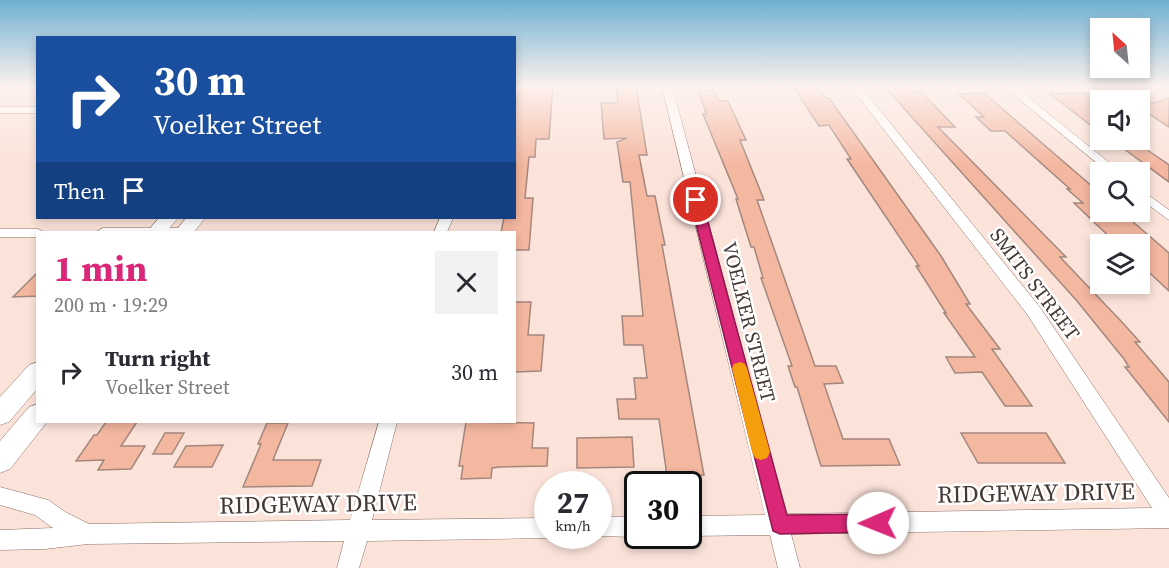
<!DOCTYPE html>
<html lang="en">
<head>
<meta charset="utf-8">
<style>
	:root { --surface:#fff; --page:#f2f2f3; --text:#2b2b33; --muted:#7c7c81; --accent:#db2777 }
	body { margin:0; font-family:"Source Serif 4",serif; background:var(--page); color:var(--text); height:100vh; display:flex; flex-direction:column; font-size:22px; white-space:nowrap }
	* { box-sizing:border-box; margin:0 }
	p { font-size:20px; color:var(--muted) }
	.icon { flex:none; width:33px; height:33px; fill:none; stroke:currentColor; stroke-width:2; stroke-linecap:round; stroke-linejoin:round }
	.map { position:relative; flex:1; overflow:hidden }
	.sheet { position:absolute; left:36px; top:231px; width:480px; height:192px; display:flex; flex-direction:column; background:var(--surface); border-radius:0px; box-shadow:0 3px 9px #0003 }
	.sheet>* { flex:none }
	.hud { position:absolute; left:36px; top:36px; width:480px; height:183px; border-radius:0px; box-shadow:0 3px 9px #0003; background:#1a4fa0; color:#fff; overflow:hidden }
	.needle { width:39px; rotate:333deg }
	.tools { position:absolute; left:1090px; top:18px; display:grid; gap:12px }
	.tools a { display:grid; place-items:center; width:60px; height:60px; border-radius:0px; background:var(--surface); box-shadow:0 3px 9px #0003; font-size:30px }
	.speed { position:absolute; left:534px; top:471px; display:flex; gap:12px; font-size:30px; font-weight:700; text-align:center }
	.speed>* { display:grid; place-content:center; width:78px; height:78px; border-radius:50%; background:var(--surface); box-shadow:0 3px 9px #0003; line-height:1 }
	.speed small { font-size:15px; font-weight:400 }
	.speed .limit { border:3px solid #111; border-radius:9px; background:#fff; color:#111 }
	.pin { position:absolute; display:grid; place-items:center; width:51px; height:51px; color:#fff; margin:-26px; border:3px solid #fff; border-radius:50%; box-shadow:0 2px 6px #0007 }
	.me { position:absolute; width:66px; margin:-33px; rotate:269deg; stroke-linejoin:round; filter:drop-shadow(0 0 4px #0008) }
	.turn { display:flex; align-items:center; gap:21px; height:126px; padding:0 18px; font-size:27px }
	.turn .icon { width:78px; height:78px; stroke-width:2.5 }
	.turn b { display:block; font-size:42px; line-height:51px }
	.then { display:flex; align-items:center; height:57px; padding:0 18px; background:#0003; gap:12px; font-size:22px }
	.round { display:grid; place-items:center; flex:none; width:63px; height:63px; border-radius:0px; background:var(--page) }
	.overview { display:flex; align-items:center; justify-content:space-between; height:102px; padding:0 18px }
	h1 { font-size:36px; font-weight:700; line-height:45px; color:var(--accent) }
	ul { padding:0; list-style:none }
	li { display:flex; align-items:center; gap:18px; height:78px; padding:0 18px }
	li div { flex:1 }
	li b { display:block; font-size:22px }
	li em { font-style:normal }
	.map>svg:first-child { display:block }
	.building { fill:#f4b7a0; stroke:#a3877d; stroke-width:1.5 }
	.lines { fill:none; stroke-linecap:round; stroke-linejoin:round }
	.street-casing { stroke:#896f65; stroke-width:1 }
	.secondary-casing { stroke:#896f65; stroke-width:1 }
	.street { fill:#fff; fill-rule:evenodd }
	.secondary { fill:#fff; fill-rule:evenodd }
	.route { fill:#db2777; stroke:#8e194d; stroke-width:1.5 }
	.slow { fill:#f59e0b }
	.labels { text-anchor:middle; stroke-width:5; stroke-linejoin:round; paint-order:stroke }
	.street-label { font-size:20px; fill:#453935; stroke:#fff }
	.near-street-label { font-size:24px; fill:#453935; stroke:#fff }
</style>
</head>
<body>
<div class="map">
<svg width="1169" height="568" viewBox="0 0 1169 568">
	<rect width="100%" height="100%" fill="#fbe3da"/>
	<path class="building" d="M519,86H553L549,139H536L535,157H529L525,198H533L529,250H514V232H501L504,218H514V119Z
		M616,86H636L647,155H639L647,196H655L661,226L665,245H662L704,475L667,476L659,419H619L617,399H636L634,378H647L643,345H624L622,316H643L630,182H623L617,142L627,138L604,139L601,103H618Z
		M884,86H906L911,92H921L955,127H938L1066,257H1060L1120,320L1140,342H1135L1169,382V422L1125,367H1129L1124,359L1077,301Z
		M795,89H818L825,98H829L941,256L970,304H966L1000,349H992L1032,406H1005L982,372L955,373L946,357H975L944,313H946L916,266H919L847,159H851L829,125L819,126Z
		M698,91H714L719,101H728L746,140H740L764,200H757L815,366H836L843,383L824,384L843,439H889L900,465L821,466L797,387H795L788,366H792L761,278H763L754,247H751L736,199H738L703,114H706L705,109Z
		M984,93L1101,194V212H1118L1128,221H1132L1169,253V291L1140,264V244L1116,243L1074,203H1083L1067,189H1070L1005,131H991L976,117H984L959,94Z
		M1101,93V133L1050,94Z
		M1169,98V127L1140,108V107Z
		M1112,140H1133L1169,165V182Z
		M38,272V296L13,297Z
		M514,302H531L528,335H544L541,371L514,372Z
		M106,422H137L121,446H145L131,469L98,470L104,460L76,461L94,435H97Z
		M466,422L534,423L532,448H548L547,466L500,467L492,468L491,478L461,479L463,466H459Z
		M267,423H288L273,460H321L312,486L243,487L261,444H258Z
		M165,433H184L172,454H153Z
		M961,433H1046L1065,463H978Z
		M632,437L634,467L577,468V438Z
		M223,445L212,467H174L186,446Z"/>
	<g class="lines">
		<g class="street-casing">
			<path id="street" d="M662,86H672L786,514L1152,508L1027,314L850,86H860L1039,306L1169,498V528L791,534L800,568H778L770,535L688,536H687H688V516L765,515Z
				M1003,86H1014L1121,172H1108Z
				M0,107H38V113H0Z
				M1140,189L1169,210V220L1140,199Z
				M440,218H453L447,232H434Z
				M103,228H185L192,232H96Z
				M0,229H38L44,232H38V237H0Z
				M379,422H397L372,520L548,518V536H555L548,538L367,541L359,568H337L344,541L88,544L45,549L0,550V530L53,528L35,515L0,505V487L48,500L67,513L89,524L350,520Z
				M598,517H638V536H642L638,537L594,536H598Z"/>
		</g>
		<g class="secondary-casing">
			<path id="secondary" d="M159,218H178L166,232H147Z
				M186,218H205L194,232H175Z
				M38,362V388L9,422L0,425V397L29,365Z
				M38,404V422H47L10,469L0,473V441L29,407Z"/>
		</g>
		<use href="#street" class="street"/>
		<use href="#secondary" class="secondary"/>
	</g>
	<linearGradient id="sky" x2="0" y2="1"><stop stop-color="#6fb0d2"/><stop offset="0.52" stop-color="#fdf2ee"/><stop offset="1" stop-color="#fdf2ee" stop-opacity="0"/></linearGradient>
	<rect width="1169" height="166" fill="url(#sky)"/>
	<path class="route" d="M696,196L702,200L787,515L878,514L885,516L888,523L885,529L878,532L780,534L773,531L690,200Z"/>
	<path class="slow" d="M740,362L745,364L747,368L770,452L767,458L761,460L755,458L752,452L732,368L734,364Z"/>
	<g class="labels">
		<g class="street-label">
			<text transform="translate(1035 284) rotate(53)" y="7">SMITS STREET</text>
			<text transform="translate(749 322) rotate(76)" y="7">VOELKER STREET</text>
		</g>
		<g class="near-street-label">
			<text transform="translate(1036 493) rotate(-1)" y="8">RIDGEWAY DRIVE</text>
			<text transform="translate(318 504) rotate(-1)" y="8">RIDGEWAY DRIVE</text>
		</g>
	</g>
</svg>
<div class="tools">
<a><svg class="needle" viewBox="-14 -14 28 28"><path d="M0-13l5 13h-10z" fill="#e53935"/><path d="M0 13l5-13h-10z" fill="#7c7c81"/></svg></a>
<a><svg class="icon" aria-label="sound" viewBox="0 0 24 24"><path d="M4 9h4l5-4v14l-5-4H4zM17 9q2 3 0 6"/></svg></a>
<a><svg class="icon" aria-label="search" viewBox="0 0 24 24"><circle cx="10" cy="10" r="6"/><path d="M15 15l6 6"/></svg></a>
<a><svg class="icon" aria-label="layers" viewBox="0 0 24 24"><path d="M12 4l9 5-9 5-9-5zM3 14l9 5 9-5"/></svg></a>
</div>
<div class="speed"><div>27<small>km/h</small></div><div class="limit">30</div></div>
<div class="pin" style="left:696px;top:200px;background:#d93025"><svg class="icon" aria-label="arrive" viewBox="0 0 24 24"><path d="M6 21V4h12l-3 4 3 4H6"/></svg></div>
<svg class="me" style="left:878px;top:523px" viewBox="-20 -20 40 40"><circle r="19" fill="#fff"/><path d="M0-13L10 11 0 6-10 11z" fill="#db2777"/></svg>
<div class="hud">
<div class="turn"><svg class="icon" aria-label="right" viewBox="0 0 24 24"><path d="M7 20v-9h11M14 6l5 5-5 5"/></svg><div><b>30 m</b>Voelker Street</div></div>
<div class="then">Then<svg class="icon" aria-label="arrive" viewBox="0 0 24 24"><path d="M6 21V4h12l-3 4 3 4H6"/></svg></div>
</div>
<section class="sheet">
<div class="overview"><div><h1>1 min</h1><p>200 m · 19:29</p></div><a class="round"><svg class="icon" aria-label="close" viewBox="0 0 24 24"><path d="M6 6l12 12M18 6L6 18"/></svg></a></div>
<ul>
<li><svg class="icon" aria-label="right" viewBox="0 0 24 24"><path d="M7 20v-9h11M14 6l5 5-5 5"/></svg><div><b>Turn right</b><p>Voelker Street</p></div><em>30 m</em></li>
</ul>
</section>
</div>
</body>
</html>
